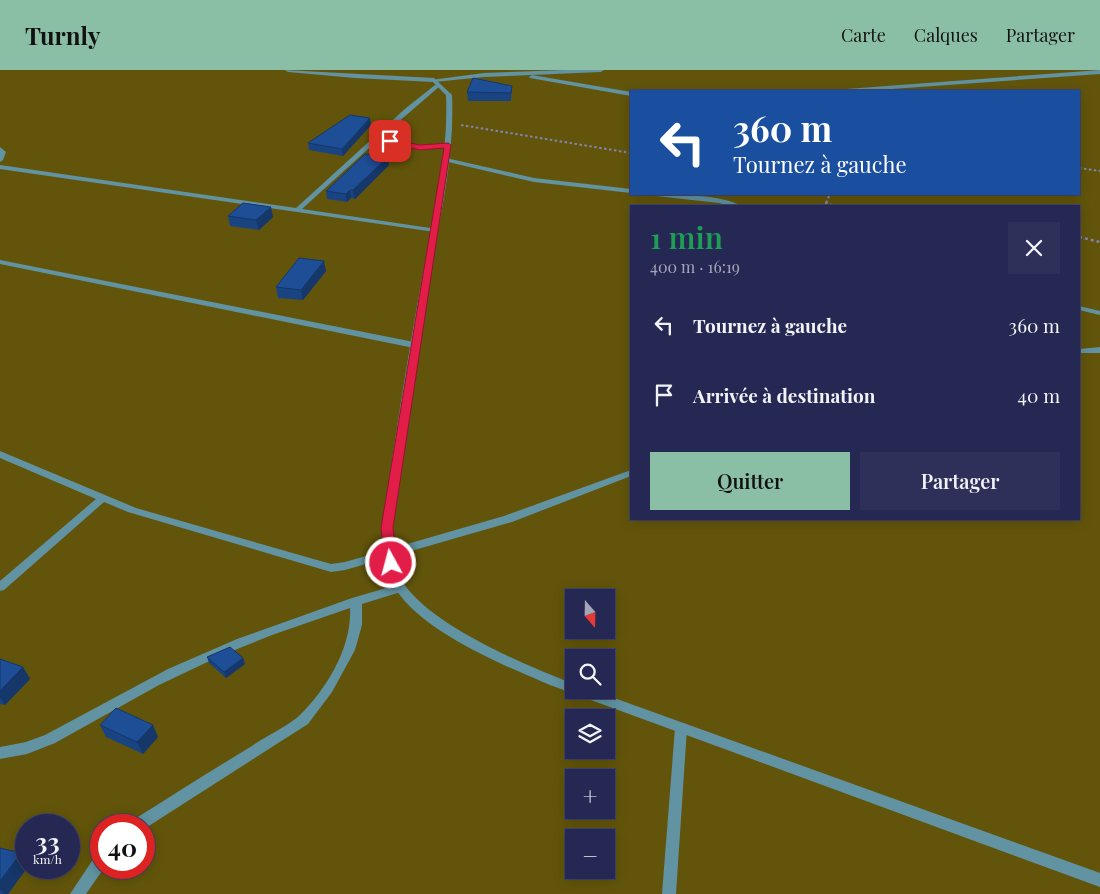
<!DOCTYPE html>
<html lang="fr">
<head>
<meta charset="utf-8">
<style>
	:root { --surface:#262854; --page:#2e305a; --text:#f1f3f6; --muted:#a4a6b8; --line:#42446b; --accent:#8abfa5 }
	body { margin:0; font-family:"Playfair Display",serif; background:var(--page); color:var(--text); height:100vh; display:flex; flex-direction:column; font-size:19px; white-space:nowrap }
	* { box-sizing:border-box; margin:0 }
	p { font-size:16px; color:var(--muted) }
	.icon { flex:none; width:28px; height:28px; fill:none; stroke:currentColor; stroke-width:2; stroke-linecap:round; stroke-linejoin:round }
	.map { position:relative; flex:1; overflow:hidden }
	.panel { position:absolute; left:630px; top:135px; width:450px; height:315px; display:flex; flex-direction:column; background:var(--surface); border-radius:0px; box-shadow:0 2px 12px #0003,0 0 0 1px var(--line) }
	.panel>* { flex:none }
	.guide { position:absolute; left:630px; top:20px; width:450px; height:105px; border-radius:0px; box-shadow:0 2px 12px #0003,0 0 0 1px var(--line); background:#1a4fa0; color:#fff; overflow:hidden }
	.needle { width:32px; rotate:160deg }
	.buttons { position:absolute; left:565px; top:519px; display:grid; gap:10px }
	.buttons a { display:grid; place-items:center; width:50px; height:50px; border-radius:0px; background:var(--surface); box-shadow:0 2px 12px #0003,0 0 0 1px var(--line); font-size:25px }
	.speed { position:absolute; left:15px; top:744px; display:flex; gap:10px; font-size:25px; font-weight:700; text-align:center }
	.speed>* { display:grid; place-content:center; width:65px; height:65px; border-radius:50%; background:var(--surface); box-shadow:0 2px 12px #0003,0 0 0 1px var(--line); line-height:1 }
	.speed small { font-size:12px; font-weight:400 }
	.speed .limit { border:8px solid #d22; background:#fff; color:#111 }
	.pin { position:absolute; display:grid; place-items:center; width:42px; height:42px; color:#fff; margin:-21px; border-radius:10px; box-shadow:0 2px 8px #0006 }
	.me { position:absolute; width:55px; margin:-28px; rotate:353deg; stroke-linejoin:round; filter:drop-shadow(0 0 4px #0008) }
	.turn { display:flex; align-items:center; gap:18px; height:105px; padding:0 20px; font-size:22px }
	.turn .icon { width:65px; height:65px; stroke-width:2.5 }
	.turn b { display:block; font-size:35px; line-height:42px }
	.round { display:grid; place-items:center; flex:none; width:52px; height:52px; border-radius:0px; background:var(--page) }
	.overview { display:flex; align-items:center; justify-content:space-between; height:85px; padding:0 20px }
	h1 { font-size:30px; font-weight:600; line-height:38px; color:#1e9e55 }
	.cta { display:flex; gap:10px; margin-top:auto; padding:10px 20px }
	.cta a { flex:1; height:58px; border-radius:0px; background:var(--accent); color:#111; font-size:20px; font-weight:600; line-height:58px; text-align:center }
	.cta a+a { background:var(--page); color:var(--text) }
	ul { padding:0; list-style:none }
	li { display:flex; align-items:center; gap:15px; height:70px; padding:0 20px }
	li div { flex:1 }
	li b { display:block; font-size:19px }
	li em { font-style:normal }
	header { display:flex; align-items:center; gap:30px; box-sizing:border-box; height:70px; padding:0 25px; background:var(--accent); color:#111 }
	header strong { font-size:24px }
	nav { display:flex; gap:28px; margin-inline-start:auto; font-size:18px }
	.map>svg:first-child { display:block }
	.green { fill:#62550b; fill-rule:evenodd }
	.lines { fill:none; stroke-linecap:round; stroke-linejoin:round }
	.path-far1 { stroke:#8285af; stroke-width:2; stroke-dasharray:2.5 2.5; stroke-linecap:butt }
	.path { stroke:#8285af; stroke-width:2.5; stroke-dasharray:3 3; stroke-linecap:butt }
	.minor { fill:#6193a2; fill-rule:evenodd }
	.tertiary { fill:#6193a2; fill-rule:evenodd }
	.wall { fill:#1a4381 }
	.shaded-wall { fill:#153769 }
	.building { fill:#1e4e96; stroke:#153769 }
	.route { fill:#e11d48; stroke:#92132f }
</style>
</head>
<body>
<header>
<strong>Turnly</strong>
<nav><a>Carte</a><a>Calques</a><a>Partager</a></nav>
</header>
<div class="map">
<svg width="1100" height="824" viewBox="0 0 1100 824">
	<rect width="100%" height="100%" fill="#333570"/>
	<path class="green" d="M0,0H1100V824H0ZM631,21H1079V124H631ZM631,136H1079V449H631ZM574,528H606V560H574ZM574,588H606V620H574ZM574,648H606V680H574ZM574,708H606V740H574ZM26,755H69V798H26ZM101,755H144V798H101ZM574,768H606V800H574Z"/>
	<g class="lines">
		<path class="path-far1" d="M461,55L631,83
			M1079,98L1100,101
			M826,133L830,124"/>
		<path class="path" d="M827,132L826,134L838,136
			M1079,167L1100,172"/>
		<path class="minor" d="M565,0H604L601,2L484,7L434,12L431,10L484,3Z
			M1100,0V4L864,21H843L846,19Z
			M532,5L631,22V26L530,8L529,7Z
			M435,15L440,16L381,67L420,76L448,73L451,75L450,76L420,80L378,70L302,139L437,159V161L435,162L0,99V95L296,138L406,38Z
			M0,77L6,82L3,90L0,92Z
			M446,88L534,108L631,119V123L534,112L444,91L443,90Z
			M653,124C674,124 724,125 741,136H731L719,133L656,126Z
			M0,190L414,272L418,275L414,278L0,194Z
			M1079,236L1100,241V245L1079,240Z
			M1100,277V283H1079V279Z
			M0,381L136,438L331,494L345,492L504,446L631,400V406L512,452L345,500L331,502L128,442L104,432L4,520L0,521V511L96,429L0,388Z
			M400,514L404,515L406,518L404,521L362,534V555L355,580L332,622L308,654L144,759V755H131L133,750C173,725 212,700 252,676C266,666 288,656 300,645C327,618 352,577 350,538L272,565L220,586L159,615L55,673L27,684L0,689V677L26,672L45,665L168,599L237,569L352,528Z
			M681,653L686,654L687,658L676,824H662L675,658L676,654Z
			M101,783V798H104L86,824H70L96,785Z"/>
		<path class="tertiary" d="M285,0L434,8L452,25C455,88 439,152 428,213C415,295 404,376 392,458C393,476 393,498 404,514C434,557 525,595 574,614V620H592L1100,803V817L550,615C503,595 414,559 391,511C383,495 383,476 382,458C394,376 406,295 421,214C432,152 449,88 446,25L433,12L355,8L288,2Z"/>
	</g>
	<path class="wall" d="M512,16L511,31H468L467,22Z
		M371,55L343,86L309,80L308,73Z
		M389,95L355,129L351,128L347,132L327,129L326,121Z
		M228,146L273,147L259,160L230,156Z
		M326,201L303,230L278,228L276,217Z
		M207,587L243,588L245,594L226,608L209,593Z
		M0,589L23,597L30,609L5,635L0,634Z
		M100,655L158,667L143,684L106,667Z
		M0,778L27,798L8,824H0Z"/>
	<path class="shaded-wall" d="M370,48L371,55L343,86L342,79Z
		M388,87L389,95L355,129L353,120Z
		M350,120L351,128L347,132L346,124Z
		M271,137L273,147L259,160L256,150Z
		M324,191L326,201L303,230L301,220Z
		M243,588L245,594L226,608L224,602Z
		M23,597L30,609L5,635L0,627V621Z
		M153,655L158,667L143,684L137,672Z
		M21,783L26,792L27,798L8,824H4L0,819V811Z"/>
	<path class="building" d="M473,8L512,16L511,23L467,22Z
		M350,45L370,48L342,79L308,73Z
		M365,84L388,87L353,120H350L346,124L326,121Z
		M243,133L271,137L256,150L228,146Z
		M299,188L324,191L301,220L276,217Z
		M230,577L243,588L224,602L207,587Z
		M0,589L23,597L0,621Z
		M116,638L153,655L137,672L100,655Z
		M0,778L21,783L0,811Z"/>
	<path class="route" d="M390,69L420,75L448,73L451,75L393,458L397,493L391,497L385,493L381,458L444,78L420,80L387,73Z"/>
</svg>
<div class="buttons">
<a><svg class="needle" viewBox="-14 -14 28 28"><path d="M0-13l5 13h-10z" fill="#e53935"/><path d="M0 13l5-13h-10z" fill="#a4a6b8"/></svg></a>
<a><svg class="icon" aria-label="search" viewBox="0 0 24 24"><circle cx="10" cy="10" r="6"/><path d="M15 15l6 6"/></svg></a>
<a><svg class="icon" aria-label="layers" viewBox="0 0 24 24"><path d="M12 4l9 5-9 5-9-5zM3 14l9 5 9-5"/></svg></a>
<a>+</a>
<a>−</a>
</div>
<div class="speed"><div>33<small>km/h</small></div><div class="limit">40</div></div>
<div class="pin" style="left:390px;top:71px;background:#d93025"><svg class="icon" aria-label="arrive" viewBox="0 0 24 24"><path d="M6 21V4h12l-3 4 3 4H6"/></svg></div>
<svg class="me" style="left:391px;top:493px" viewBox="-20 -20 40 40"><circle r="17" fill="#e11d48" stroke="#fff" stroke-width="3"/><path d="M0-11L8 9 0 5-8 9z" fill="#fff"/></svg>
<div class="guide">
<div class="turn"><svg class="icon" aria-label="left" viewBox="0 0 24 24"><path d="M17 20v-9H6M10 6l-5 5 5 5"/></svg><div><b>360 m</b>Tournez à gauche</div></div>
</div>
<section class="panel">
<div class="overview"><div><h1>1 min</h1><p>400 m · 16:19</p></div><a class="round"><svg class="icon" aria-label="close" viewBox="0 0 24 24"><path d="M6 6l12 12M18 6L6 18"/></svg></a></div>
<ul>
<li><svg class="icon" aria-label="left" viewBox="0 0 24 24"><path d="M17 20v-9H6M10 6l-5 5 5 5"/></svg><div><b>Tournez à gauche</b></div><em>360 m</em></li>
<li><svg class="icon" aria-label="arrive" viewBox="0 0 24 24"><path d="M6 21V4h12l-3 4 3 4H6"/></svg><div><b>Arrivée à destination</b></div><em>40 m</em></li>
</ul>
<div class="cta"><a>Quitter</a><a>Partager</a></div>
</section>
</div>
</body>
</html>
